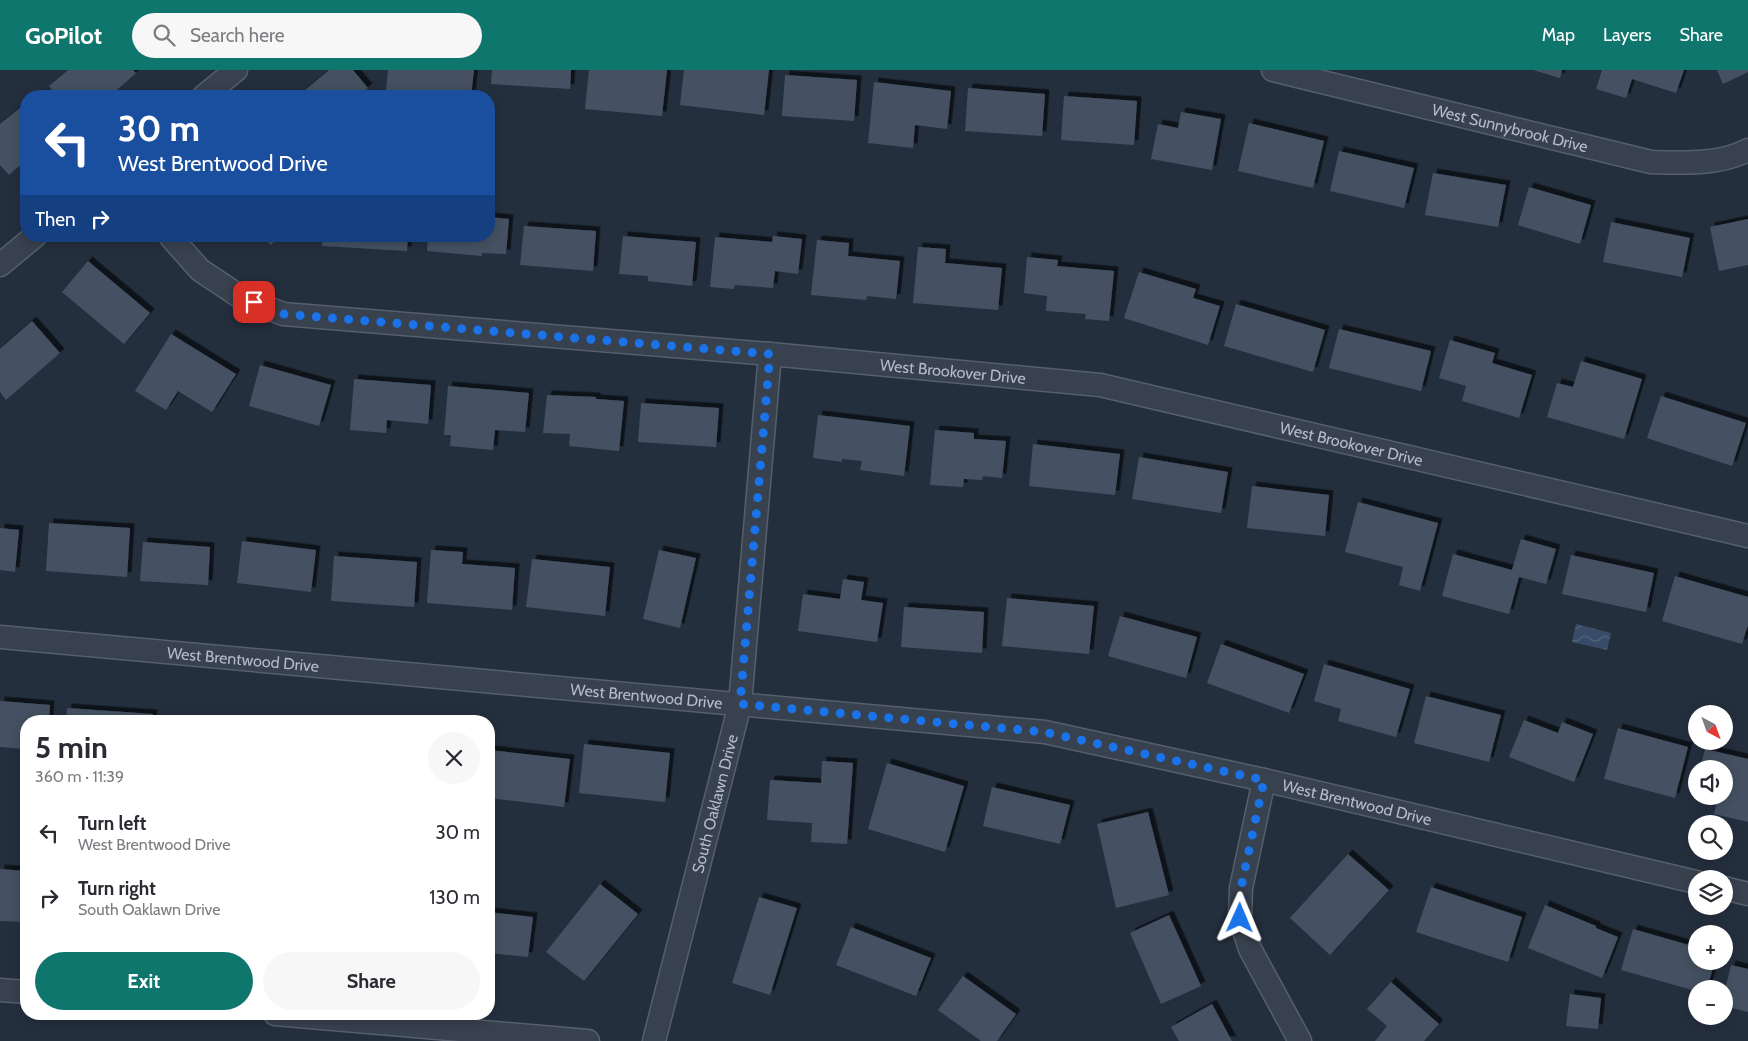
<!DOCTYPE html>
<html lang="en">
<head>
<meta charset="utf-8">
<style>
	:root { --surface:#fff; --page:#f7f7f7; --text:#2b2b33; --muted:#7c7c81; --accent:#0f766e }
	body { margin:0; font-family:Cabin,sans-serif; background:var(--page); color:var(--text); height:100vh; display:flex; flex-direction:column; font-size:19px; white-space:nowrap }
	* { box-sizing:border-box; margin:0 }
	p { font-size:16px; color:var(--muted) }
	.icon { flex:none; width:28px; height:28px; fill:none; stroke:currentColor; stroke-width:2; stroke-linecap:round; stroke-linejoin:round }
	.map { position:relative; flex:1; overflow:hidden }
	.side { position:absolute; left:20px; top:645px; width:475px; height:305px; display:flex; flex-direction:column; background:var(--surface); border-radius:20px; box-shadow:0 2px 12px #0003 }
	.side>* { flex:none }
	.guide { position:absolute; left:20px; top:20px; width:475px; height:152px; border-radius:20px; box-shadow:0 2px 12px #0003; background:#1a4fa0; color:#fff; overflow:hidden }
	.needle { width:32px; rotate:139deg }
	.buttons { position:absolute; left:1688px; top:635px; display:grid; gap:10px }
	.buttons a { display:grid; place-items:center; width:45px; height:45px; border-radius:50%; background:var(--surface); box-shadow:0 2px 12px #0003; font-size:25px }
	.pin { position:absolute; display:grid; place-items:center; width:42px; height:42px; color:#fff; margin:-21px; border-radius:10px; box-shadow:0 2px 8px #0006 }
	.me { position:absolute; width:55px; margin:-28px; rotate:1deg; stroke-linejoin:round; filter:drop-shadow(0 0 4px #0008) }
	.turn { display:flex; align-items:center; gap:18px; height:105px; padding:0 15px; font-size:22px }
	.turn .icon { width:65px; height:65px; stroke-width:2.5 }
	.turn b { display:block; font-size:35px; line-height:42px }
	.then { display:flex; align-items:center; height:48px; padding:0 15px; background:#0003; gap:10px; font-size:19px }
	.round { display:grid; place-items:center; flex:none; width:52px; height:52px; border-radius:26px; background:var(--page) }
	.overview { display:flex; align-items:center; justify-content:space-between; height:85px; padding:0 15px }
	h1 { font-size:30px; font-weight:700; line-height:38px }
	.primary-button { display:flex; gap:10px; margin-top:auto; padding:10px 15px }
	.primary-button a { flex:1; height:58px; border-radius:30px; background:var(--accent); color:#fff; font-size:20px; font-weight:700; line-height:58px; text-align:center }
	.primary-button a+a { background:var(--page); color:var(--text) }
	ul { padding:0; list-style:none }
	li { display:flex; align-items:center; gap:15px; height:65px; padding:0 15px }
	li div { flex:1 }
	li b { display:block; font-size:19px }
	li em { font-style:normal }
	header { display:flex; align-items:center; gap:30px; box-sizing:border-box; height:70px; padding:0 25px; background:var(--accent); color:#fff }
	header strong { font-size:24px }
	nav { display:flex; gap:28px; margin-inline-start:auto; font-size:18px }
	.search { width:350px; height:45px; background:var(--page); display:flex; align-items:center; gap:12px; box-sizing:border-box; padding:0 18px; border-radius:28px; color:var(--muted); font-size:19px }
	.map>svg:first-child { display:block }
	.water { fill:url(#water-waves) }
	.building { fill:#455162; filter:url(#shadow) }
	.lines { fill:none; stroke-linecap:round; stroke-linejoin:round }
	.minor-casing { stroke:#565f6c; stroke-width:25 }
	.minor { stroke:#38414e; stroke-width:22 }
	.route { stroke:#1a73e8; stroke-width:9; stroke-dasharray:0 16.2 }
	.labels { text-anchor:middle; stroke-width:4.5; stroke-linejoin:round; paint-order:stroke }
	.street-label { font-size:16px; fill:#b4bcc9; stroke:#1d2633 }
</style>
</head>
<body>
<header>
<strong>GoPilot</strong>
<div class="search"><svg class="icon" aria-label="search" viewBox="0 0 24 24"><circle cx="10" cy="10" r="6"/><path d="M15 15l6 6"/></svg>Search here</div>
<nav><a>Map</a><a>Layers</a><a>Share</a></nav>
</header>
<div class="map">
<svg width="1748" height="971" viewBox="0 0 1748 971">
	<defs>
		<pattern id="water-waves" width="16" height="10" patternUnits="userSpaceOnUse" patternTransform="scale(1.25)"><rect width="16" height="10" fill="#394c67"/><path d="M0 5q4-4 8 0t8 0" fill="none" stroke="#53647b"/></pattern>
		<filter id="shadow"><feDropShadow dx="4.5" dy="-4.5" stdDeviation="0" flood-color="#0009"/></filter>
	</defs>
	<rect width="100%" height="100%" fill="#242f3e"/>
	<path class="water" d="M1576,554L1611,563L1607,580L1572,572Z"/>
	<path class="building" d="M68,0H133L136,3L110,26H57L49,16Z
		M329,0H353L368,18L358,26H298Z
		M388,0H474L471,26L386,20Z
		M492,0H571L570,19L491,14Z
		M589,0H667L662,46L585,39Z
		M684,0H769L764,45L680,35Z
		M1533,0H1562L1560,8Z
		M1602,0H1684L1676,23L1632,9L1626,28L1596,19Z
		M1717,0H1748V2L1723,14Z
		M785,5L857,10L854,51L782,46Z
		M874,12L951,21L947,59L915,55L913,78L868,73Z
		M968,18L1045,24L1042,66L965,61Z
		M1064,26L1137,31L1134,75L1061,70Z
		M26,33V90L9,105L0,95V54Z
		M1181,42L1221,49L1212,100L1151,89L1158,54L1178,58Z
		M1249,53L1324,71L1313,118L1238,101Z
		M1339,81L1414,98L1404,138L1330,121Z
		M1433,103L1506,115L1498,157L1425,145Z
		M1529,117L1591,135L1580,174L1518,155Z
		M489,147L509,149L506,184L482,183V186L427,181L428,166H489Z
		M1748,149V195L1719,201L1710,157Z
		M1611,152L1690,168L1682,207L1603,192Z
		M524,156L596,161L593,201L520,195Z
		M262,166H279L271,175Z
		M323,166H408L407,181L322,176Z
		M623,166L696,172L692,216L648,211V206L619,204Z
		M773,166L802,169L798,204L775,201L773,218L735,215L734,219L710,217L715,167L772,172Z
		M817,170L849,173L848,186L900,191L896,229L867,226L866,230L811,225Z
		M918,177L946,179L945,193L1002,198L998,240L913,233Z
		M1027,187L1058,190L1057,196L1114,201L1109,251L1085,249L1086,244L1046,241L1047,226L1024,223Z
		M88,191L150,243L124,274L62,222Z
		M1139,202L1196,219L1193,228L1220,236L1208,275L1124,248Z
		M1236,234L1325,260L1313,302L1224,276Z
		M32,251L60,283L6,330L0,322V279Z
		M1339,259L1431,281L1421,321L1329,298Z
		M171,264L236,304L212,342L178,321L166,340L135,321Z
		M1450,270L1495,283L1492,293L1532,305L1519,348L1462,331L1466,316L1439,308Z
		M1581,291L1642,309L1624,369L1547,347L1557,313L1573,317Z
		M260,295L331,315L319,356L249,336Z
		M354,309L431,315L428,354L387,350L386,363L350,360Z
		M448,316L529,323L525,362L495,360L493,380L450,376L451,365H444Z
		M547,325L596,327V329L624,331L619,381L569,376L570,364L543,363Z
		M1661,326L1746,353L1732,396L1647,368Z
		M641,333L719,338L716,377L638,372Z
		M818,345L910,356L904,406L860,400L862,391L842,389V392L813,388Z
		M935,360L974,363V369L1006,371L1002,408L983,406L982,410L964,409L963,417L930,415Z
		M1033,374L1120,384L1115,425L1029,416Z
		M1139,387L1228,402L1221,443L1132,429Z
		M1252,416L1329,425L1325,466L1247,458Z
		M1358,432L1438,453L1420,521L1399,515L1403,497L1345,482Z
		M49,453L130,458L127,507L46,501Z
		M0,458L19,460L15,502L0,500Z
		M1521,469L1556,479L1546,514L1519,507L1509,544L1442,526L1453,484L1512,500Z
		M242,471L316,480L311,522L237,513Z
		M143,472L210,477L208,515L140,511Z
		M431,480L463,482L462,494L515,498L512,540L427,533Z
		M659,480L696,488L680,558L643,549Z
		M1571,485L1654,503L1646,542L1562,524Z
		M334,486L417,492L414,537L331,531Z
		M532,489L610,497L605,546L526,537Z
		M1675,506L1748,527V555L1742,574L1662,551Z
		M843,509L864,512L861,530L883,533L877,572L798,561L803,524L840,529Z
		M1007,528L1094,536L1089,584L1002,576Z
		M904,537L984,542L982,583L901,577Z
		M1120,546L1197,567L1186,608L1108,586Z
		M1221,574L1304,604L1289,643L1207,613Z
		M1324,594L1410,619L1396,667L1338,651L1341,639L1314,631Z
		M1426,626L1501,645L1489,692L1414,673Z
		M0,631L50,635L49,651H26V679L0,677Z
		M67,638L153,644L152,651H66Z
		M1524,650L1558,663L1562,652L1593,664L1574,712L1509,687Z
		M1618,658L1688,677L1675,728L1604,709Z
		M584,674L670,683L665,732L579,723Z
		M1705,679L1748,689V752L1714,744L1718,726H1724V699H1700Z
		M489,680L570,689L564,737L489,728Z
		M822,691L853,693L847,774L811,772L812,753L767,750L770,710L821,713Z
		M887,693L964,716L945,782L868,759Z
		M992,717L1070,735L1060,774L983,756Z
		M1148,742L1169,825L1116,838L1097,754Z
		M1348,784L1389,820L1330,885L1290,848Z
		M0,799L26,801V852L0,851Z
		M600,814L638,844L584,911L546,882Z
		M1431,817L1522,847L1508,892L1416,862Z
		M759,827L797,838L770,925L732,913Z
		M1545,835L1596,856V858L1618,867L1602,908L1528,878Z
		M489,842L533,847L528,887L489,883Z
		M1169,845L1201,916L1161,934L1130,863Z
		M851,857L931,888L916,926L836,895Z
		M1633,859L1696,877V891H1715L1707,919H1696V921L1621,900Z
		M1731,895L1748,899V942L1724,936V924Z
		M963,906L1016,944L997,971H981L938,940Z
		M1391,912L1439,954L1424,971H1375L1387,956L1367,939Z
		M1570,924L1601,928L1598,959L1566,956Z
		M1212,934L1232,971H1179L1171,957Z"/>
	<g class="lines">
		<g class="minor-casing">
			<g id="minor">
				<path id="s1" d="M1273,0L1651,92C1683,93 1719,95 1748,80"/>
				<path d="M204,26L236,0"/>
				<path id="s2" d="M170,166L200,200L239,226L283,244L770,284L1100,315L1748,466"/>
				<path d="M0,195L35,166"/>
				<path id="s3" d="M0,567L1045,662L1264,710L1696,812"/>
				<path d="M1264,710L1241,818L1240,848L1250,879L1300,971"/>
				<path d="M1724,818L1748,824"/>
				<path d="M0,920L26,922"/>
				<path d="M275,944L588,971"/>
				<path id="s4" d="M654,971L740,634L770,284"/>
			</g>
		</g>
		<use href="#minor" class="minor"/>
	</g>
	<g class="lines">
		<path class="route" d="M254,232L283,244L770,284L740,634L1044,662L1264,710L1241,818L1240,848"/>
	</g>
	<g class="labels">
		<g class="street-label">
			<text dy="6" stroke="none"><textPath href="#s1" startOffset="244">West Sunnybrook Drive</textPath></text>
			<text dy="6" stroke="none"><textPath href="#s2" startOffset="812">West Brookover Drive</textPath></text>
			<text dy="6" stroke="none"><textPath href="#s2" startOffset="1218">West Brookover Drive</textPath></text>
			<text dy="6" stroke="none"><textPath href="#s3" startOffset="244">West Brentwood Drive</textPath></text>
			<text dy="6" stroke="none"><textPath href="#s3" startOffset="649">West Brentwood Drive</textPath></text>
			<text dy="6" stroke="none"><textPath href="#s3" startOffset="1369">West Brentwood Drive</textPath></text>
			<text dy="6" stroke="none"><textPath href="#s4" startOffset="245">South Oaklawn Drive</textPath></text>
		</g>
	</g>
</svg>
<div class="buttons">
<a><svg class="needle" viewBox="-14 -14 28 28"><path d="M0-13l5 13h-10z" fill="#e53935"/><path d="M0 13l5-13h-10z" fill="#7c7c81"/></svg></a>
<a><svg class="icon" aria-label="sound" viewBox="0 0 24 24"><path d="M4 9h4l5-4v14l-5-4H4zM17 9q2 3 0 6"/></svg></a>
<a><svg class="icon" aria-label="search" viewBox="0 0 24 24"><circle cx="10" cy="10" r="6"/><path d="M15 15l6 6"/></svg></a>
<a><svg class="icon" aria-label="layers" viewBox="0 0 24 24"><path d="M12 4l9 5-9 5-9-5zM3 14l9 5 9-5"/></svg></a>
<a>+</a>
<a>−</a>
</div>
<div class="pin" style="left:254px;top:232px;background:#d93025"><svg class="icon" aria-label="arrive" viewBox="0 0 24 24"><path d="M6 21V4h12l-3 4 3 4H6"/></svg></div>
<svg class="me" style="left:1240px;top:848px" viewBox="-20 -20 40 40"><path d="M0-17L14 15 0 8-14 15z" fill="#1a73e8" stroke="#fff" stroke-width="4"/></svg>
<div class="guide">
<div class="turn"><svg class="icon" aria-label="left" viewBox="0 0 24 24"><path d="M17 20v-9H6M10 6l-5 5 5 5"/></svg><div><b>30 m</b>West Brentwood Drive</div></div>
<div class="then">Then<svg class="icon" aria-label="right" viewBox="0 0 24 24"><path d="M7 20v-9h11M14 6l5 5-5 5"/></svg></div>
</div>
<section class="side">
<div class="overview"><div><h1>5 min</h1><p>360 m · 11:39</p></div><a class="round"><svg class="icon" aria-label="close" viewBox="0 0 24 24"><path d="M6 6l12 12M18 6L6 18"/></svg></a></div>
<ul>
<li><svg class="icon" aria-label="left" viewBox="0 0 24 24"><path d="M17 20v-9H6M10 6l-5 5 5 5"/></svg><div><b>Turn left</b><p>West Brentwood Drive</p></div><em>30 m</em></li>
<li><svg class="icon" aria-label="right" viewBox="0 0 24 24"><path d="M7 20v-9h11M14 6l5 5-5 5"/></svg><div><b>Turn right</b><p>South Oaklawn Drive</p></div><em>130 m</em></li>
</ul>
<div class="primary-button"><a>Exit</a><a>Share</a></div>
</section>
</div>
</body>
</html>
